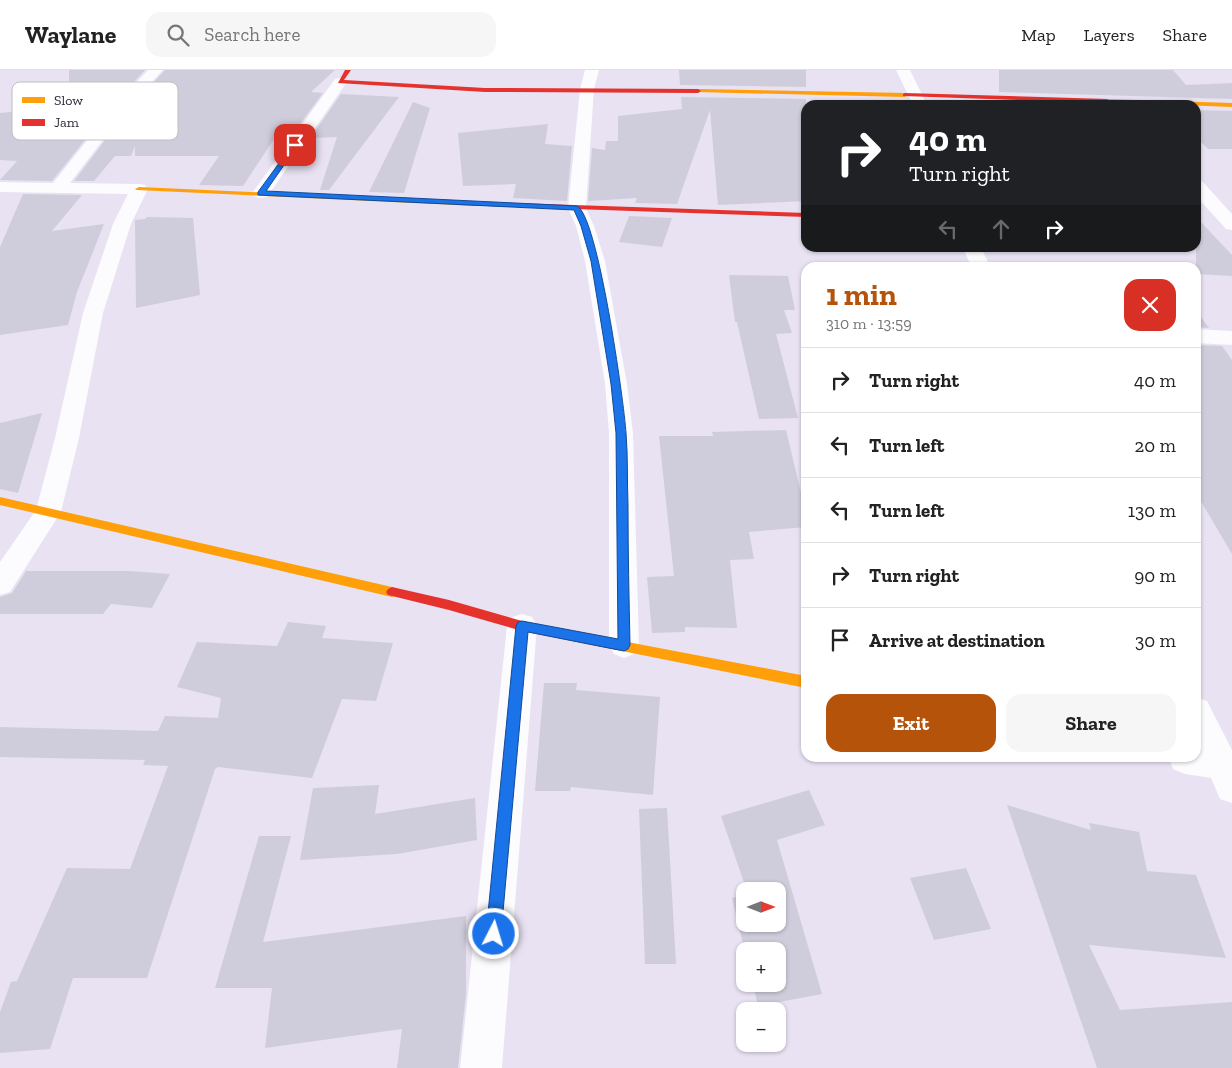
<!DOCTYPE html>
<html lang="en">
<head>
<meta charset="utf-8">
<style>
	:root { --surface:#fff; --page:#f6f6f6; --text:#222; --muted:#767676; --line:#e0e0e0; --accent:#b45309 }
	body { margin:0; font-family:"Zilla Slab",serif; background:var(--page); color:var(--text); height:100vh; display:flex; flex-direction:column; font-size:19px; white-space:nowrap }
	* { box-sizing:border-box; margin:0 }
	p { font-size:16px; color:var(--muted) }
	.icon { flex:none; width:28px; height:28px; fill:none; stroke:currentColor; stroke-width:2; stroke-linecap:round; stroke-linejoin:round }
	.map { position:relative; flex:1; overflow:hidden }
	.sheet { position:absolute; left:801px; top:192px; width:400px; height:500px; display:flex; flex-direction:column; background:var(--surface); border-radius:15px; box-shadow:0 1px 4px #0004 }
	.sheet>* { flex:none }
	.hud { position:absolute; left:801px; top:30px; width:400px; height:152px; border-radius:15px; box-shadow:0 1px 4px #0004; background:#202124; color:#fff; overflow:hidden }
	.needle { width:32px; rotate:90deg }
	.controls { position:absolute; left:736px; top:812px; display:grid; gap:10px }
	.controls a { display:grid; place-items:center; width:50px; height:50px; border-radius:10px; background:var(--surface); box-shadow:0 1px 4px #0004; font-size:25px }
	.pin { position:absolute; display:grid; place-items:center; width:42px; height:42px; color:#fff; margin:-21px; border-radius:10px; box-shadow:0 2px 8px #0006 }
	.me { position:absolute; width:55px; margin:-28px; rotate:5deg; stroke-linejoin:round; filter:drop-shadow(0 0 4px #0008) }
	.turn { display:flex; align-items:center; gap:18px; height:105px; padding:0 25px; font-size:22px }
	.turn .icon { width:65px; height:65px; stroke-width:2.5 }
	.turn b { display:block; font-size:35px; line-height:42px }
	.lanes { display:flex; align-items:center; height:48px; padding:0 25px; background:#0003; justify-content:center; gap:25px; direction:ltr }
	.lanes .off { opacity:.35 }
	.round { display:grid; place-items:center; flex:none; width:52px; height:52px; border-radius:15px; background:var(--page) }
	.summary { display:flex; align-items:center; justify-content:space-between; height:85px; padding:0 25px }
	h1 { font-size:30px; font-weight:700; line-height:38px; color:var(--accent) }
	.button { display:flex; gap:10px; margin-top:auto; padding:10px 25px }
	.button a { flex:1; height:58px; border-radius:15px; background:var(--accent); color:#fff; font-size:20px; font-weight:700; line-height:58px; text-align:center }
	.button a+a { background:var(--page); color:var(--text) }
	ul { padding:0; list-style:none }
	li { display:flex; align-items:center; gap:15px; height:65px; padding:0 25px; border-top:1px solid var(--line) }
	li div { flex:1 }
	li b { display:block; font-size:19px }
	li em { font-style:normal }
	header { display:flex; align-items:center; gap:30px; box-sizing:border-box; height:70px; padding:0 25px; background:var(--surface); border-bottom:1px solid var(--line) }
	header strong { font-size:24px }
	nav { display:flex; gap:28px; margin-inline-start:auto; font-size:18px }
	.search { width:350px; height:45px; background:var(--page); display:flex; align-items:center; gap:12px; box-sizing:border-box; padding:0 18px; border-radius:15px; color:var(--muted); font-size:19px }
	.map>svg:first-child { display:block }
	.building { fill:#cfcddb }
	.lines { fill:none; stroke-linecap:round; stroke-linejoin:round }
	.street { fill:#fcfbfd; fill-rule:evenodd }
	.slow { fill:#ff9f0a; fill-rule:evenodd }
	.jam { fill:#e5322d; fill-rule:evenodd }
	.route { fill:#1a73e8; stroke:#114b97 }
	.key { fill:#fff; stroke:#c0bec2; stroke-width:1 }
	.key-label { font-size:14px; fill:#2c2735 }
</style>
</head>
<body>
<header>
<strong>Waylane</strong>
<div class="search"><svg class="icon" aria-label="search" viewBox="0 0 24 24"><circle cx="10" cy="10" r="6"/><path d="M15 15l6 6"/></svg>Search here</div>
<nav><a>Map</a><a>Layers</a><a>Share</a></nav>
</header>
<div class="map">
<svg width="1232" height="998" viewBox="0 0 1232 998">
	<rect width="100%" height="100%" fill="#e8e2f3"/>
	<path class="building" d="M69,0H145L115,33L52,111L0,110L17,91L0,90V43L69,36Z
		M165,0H335L311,22L323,23L289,69H274L243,116L199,115L219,86H135V76L131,86H115L94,111H74L127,41Z
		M679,0H806V17L680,15Z
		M999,0H1173L1186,15L1232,13V29L999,22Z
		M341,24L399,27L329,120H320L337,67L310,68Z
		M681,27L806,29V131L718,135L710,40L677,134L635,133L637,128L588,131L592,78L605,80L606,71H618V46L682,39Z
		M413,32L430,38L404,123L369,122Z
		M1196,40L1232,41V79H1208L1196,67Z
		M548,54L545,74L572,76L567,131L513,128L516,114L463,116L458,63Z
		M23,124L82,125L52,161L104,154L77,222L68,255L0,265V177Z
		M629,146L672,148L662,177L619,172Z
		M147,147L193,148L200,225L136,238L135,150L145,149Z
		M1196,147L1232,185V206L1196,204Z
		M729,205L788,206L795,240H784L792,263L776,264L798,348L759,349L737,252H735Z
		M1196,240L1209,258L1196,257Z
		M1196,275L1222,276L1232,290V484L1196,423Z
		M42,343L18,423L0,419V353Z
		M786,360L802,427H806V457L749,462L754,489L730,490L737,558L685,557V562L652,563L647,507L674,506L659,366H713L712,362Z
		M26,501H129L170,504L152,538L111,534L103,544H0V527L12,523Z
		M288,552L326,556L322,568L393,573L376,631L342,629L312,708L218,697L215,699L147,908H73L50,979L0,983V942L11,912L17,911L67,798L130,799L168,696L143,695L145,690L0,687V657L158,661L165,646L218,648L221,628L177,617L197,572L277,576Z
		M544,613H577L576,620L660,627L653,725L571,717L570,721H535Z
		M379,715L375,744L475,728L477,770L397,784L300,790L313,718Z
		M809,720L825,755L777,770L822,924L758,936L753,914H778V881L745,882L732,828L745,825V854H778V821H747L721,746Z
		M1007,735L1091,760L1089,753L1139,762L1147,801L1196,805L1226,888L1089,875L1120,940L1232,932V998H1097Z
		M667,738L676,894H645L639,739Z
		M259,766H291L263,872L466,846V924L458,998H397L402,959L265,978L272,918H215Z
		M966,798L991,859L934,870L910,808Z"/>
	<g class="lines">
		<path class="street" d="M148,0H163L126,40L70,113L139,114L145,115L148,119L131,154L103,243L79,368L61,442L10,522L0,525V492L36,440L55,368L83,243L113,154L128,124L0,122V112L53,113L116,34Z
			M585,0H599L594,19L586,138L594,156L605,191L627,314L633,363L639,575L634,584L624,588L614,584L609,575V363L605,314L585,191L576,156L568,138L580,19Z
			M896,0H910L927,35H913Z
			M340,8L345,9L347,12L267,127L261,128L255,127L252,123L255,119L335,9Z
			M1196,110L1202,111L1232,144V160L1226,159L1196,126Z
			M963,178H981L991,198H972Z
			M1196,259L1232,261V275L1196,273Z
			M522,544L532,547L537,556L502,998H460L507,556L512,547Z
			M1196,627L1207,631L1232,680V733L1220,729L1211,708L1185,704L1173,699L1169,688H1196Z"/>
		<path class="slow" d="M698,19L905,23L908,25L905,27L696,22L695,21Z
			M1107,29L1232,33V37L1105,32V30Z
			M139,117L456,131L460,133L456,135L137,120L135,119Z
			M0,427L392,517L396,519L398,522L396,525L392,527L0,435Z
			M617,570L806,606V618L617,580L613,579L611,575L613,571Z"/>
		<path class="jam" d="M345,0H351L344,10L485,18L698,19L701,21L698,23L485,22L338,13Z
			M905,23L1107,29L1110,31L1107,33L903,26V24Z
			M453,131L806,143V147L456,135L452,133Z
			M392,517L449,530L522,551L617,570L621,571L623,575L621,579L617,580L522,561L449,540L388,525L386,522L388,519Z"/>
	</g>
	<path class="route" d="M295,73L298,75L266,121L577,136C598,146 624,332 626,363C628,387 627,411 628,435C628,482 629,529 630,575L628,579L624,581L528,562L501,864L499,869L494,871L488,869L486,864L516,556L518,552L522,551L618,569L616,363L611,314L591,191L581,156L574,140L258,125V122L293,74Z"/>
	<rect x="12" y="12" width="166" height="58" rx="8" class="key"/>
	<rect x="22" y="27" width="23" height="6" fill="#ff9f0a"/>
	<rect x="22" y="49" width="23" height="7" fill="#e5322d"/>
	<g class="key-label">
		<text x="54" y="35">Slow</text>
		<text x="54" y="57">Jam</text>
	</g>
</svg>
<div class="controls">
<a><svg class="needle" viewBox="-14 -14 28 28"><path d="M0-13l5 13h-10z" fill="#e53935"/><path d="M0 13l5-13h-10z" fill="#767676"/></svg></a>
<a>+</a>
<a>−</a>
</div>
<div class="pin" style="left:295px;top:75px;background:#d93025"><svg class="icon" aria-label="arrive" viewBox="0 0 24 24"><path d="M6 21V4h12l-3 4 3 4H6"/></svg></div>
<svg class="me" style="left:494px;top:864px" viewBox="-20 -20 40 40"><circle r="17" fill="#1a73e8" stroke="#fff" stroke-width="3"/><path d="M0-11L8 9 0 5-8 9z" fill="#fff"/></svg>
<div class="hud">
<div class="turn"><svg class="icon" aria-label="right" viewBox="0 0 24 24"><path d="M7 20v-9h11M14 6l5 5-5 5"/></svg><div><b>40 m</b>Turn right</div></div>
<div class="lanes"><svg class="icon off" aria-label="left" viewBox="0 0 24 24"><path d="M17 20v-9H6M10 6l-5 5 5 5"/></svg><svg class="icon off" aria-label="ahead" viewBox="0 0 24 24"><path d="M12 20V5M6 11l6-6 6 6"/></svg><svg class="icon" aria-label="right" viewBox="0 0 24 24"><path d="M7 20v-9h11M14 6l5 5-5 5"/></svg></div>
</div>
<section class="sheet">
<div class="summary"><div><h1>1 min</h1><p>310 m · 13:59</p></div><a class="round" style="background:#d93025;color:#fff"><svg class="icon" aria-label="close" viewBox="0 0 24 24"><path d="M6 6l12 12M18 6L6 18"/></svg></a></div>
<ul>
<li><svg class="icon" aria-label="right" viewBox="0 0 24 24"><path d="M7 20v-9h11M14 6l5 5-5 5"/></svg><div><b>Turn right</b></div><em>40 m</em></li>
<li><svg class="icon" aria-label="left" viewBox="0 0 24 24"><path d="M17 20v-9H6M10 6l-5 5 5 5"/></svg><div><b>Turn left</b></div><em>20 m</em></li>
<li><svg class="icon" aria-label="left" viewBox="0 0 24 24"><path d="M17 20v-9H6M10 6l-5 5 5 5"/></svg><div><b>Turn left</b></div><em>130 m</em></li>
<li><svg class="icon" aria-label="right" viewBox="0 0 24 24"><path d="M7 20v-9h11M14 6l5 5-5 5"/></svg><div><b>Turn right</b></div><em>90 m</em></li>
<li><svg class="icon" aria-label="arrive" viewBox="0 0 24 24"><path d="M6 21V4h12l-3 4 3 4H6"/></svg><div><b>Arrive at destination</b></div><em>30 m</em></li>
</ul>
<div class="button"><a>Exit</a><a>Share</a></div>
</section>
</div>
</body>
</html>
